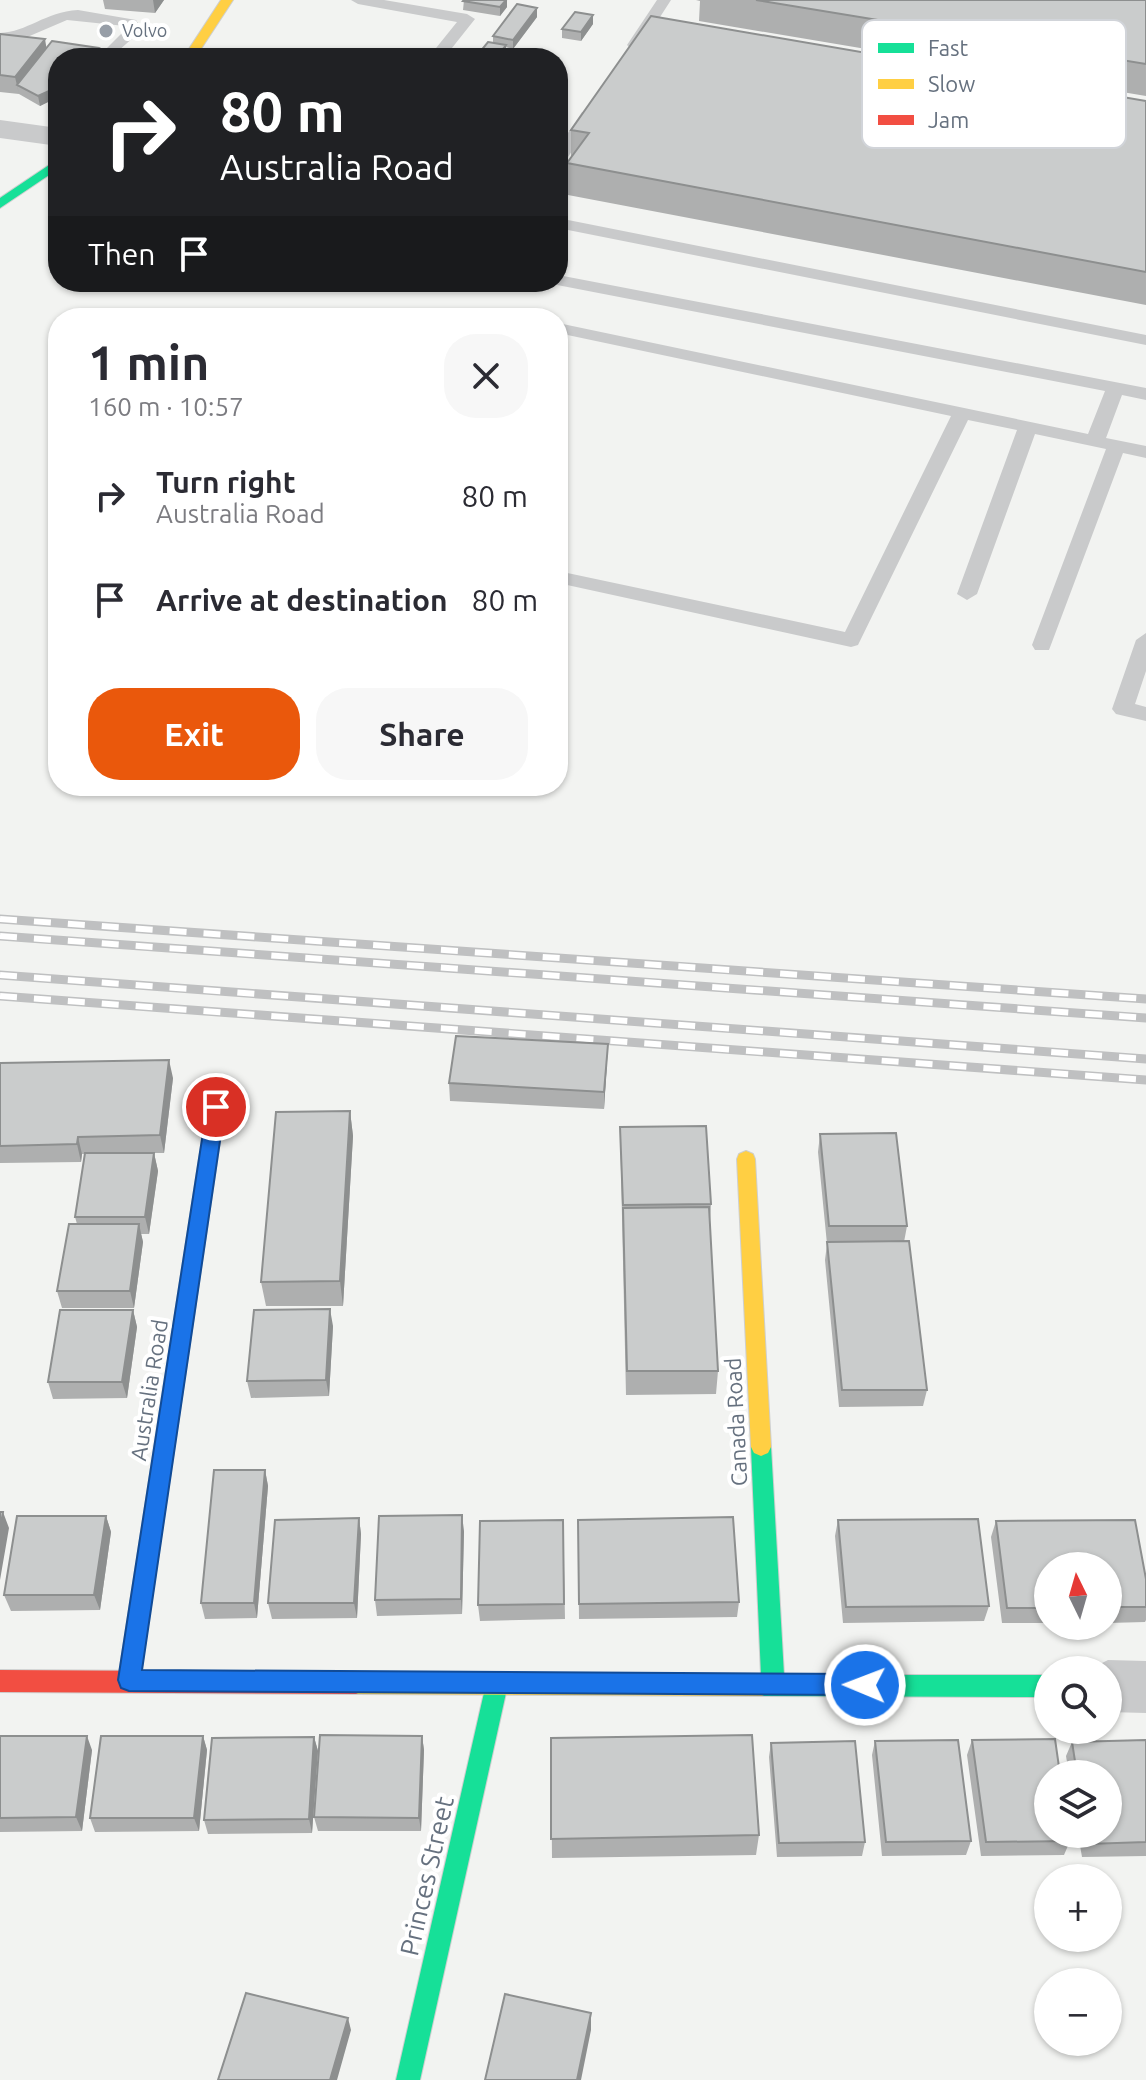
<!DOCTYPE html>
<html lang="en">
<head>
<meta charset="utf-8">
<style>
	:root { --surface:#fff; --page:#f7f7f7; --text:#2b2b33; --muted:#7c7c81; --accent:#ea580c }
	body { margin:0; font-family:Ubuntu,sans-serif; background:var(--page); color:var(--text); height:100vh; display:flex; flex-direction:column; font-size:30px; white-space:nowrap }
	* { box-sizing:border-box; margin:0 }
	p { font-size:26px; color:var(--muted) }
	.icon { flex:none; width:44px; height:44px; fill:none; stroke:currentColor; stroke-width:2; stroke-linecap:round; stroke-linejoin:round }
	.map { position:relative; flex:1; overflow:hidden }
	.drawer { position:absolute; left:48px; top:308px; width:520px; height:488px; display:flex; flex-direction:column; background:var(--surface); border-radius:32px; box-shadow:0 2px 6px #0004 }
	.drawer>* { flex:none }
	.top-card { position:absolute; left:48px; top:48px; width:520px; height:244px; border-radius:32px; box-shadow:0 2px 6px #0004; background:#202124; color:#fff; overflow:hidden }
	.needle { width:52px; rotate:355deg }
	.controls { position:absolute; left:1034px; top:1552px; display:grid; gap:16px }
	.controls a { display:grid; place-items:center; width:88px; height:88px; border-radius:50%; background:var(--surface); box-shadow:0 2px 6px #0004; font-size:40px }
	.pin { position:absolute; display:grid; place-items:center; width:68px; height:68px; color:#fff; margin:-34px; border:4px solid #fff; border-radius:50%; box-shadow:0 2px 8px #0007 }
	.me { position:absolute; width:88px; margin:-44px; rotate:271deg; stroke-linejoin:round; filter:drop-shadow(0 0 6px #0008) }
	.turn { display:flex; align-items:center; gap:28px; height:168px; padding:0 40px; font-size:36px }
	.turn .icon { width:104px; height:104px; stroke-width:2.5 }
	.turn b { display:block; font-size:56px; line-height:68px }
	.then { display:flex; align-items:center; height:76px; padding:0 40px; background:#0003; gap:16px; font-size:30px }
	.round { display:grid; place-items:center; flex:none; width:84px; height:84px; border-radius:32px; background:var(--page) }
	.summary { display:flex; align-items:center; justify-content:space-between; height:136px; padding:0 40px }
	h1 { font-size:48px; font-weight:700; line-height:60px }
	.action { display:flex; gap:16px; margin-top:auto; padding:16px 40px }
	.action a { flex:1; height:92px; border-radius:32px; background:var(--accent); color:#fff; font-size:32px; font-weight:700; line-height:92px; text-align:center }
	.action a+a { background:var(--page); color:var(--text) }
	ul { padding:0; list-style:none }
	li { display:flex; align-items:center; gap:24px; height:104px; padding:0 40px }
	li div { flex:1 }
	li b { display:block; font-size:30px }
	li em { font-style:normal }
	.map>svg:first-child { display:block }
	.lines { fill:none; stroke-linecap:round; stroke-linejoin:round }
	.fast-casing { stroke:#cecfcf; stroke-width:2 }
	.slow-casing { stroke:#cecfcf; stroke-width:2 }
	.jam-casing { stroke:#cecfcf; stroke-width:2 }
	.lane { fill:#c9cacb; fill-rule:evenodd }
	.street { fill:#c9cacb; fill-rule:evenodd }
	.fast { fill:#16e098; fill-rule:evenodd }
	.slow { fill:#ffcf43; fill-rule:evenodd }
	.jam { fill:#f24e42; fill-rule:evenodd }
	.rail-casing { stroke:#bfc0c1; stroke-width:9 }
	.rail { stroke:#fff; stroke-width:6; stroke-dasharray:17; stroke-linecap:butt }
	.wall { fill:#aeafaf }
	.shaded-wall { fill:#8d8f8f }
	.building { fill:#cacccc; stroke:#8d8f8f; stroke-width:2 }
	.route { fill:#1a73e8; stroke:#114b97; stroke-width:2 }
	.poi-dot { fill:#979ea7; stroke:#fff; stroke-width:3 }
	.labels { text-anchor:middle; stroke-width:8; stroke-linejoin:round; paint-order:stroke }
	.far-poi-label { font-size:18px; fill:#66717f; stroke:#fff; text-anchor:start }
	.street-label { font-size:22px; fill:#66717f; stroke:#fff }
	.near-street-label { font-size:26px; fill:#66717f; stroke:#fff }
	.key { fill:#fff; stroke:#d1d4d9; stroke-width:2 }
	.key-label { font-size:22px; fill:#66717f }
</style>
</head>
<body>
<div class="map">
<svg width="1146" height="2080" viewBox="0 0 1146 2080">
	<rect width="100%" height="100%" fill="#f2f3f1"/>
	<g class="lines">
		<g class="fast-casing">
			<path id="fast" d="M58,159V169L0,208V198Z
				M216,1100L223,1102L225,1107L140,1680L137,1687L129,1690L121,1687L118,1680L207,1107L209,1102Z
				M761,1438L768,1441L771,1447L784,1675H1048V1697L762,1696L754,1692L751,1685L754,1678L761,1675L751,1447L754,1441Z
				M497,1673L505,1677L508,1684L420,2080H396L486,1684L489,1677Z"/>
		</g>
		<g class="slow-casing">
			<path id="slow" d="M221,0H233L195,58H183Z
				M746,1151L753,1154L755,1159L771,1447L768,1453L761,1456L754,1453L751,1447L737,1159L739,1154Z
				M356,1672L762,1674L770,1678L773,1685L770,1692L762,1696L356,1694L348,1690L345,1683L348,1676Z"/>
		</g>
		<g class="jam-casing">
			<path id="jam" d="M0,1670L356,1672L364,1676L367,1683L364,1690L356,1694L0,1692Z"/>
		</g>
		<path class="lane" d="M351,0H384L467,14L475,19L444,58H428L457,22L358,4Z
			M657,0H671L640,48H630L627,45Z
			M78,10L136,20L142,30L110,58L102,53L126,29L125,26L67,20L25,38L0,43V33C27,32 45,12 78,10Z
			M582,112L596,115L564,163L558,165V148Z
			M558,218L1146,335V345L558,228Z
			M558,275L1146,388V400L1122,395L1106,438L1146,446V458L1123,453L1049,650H1035L1032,645L1106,449L1035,434L977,594L967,600L957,594L1017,430L968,420L858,645L851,647L558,583V571L845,632L951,416L558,333V323L1088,434L1105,391L552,284L558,282Z
			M1146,633V671L1135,704L1146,707V721L1116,714L1112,709L1136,640Z"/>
		<path class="street" d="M0,120L58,128V146L0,138Z
			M1108,1660L1146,1661V1713L1108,1712V1670H1088Z"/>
		<use href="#fast" class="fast"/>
		<use href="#slow" class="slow"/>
		<use href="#jam" class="jam"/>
		<g class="rail-casing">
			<path id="rail" d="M0,919L1146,999
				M0,936L1146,1018
				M0,975L1146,1059
				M0,996L1146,1080"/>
		</g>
		<use href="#rail" class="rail"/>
	</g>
	<path class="wall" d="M103,0H164L155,13L105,9Z
		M464,0H507V7L500,16L463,10Z
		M696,0H1146V96L699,21L700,1Z
		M537,8V17L513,49L506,47V54L493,43V36Z
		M593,15V24L581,41L562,38V29Z
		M0,34L46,47L58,58V97L40,106L19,94L0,92Z
		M1146,101V305L568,195L567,163L571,159V130Z
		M608,1044L604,1109L450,1101L449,1083Z
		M0,1063L173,1078L164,1153H136H154L158,1171L149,1234H141L143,1242L134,1308H62L57,1291L77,1224L75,1217L85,1154H82L81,1162L0,1163Z
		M350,1111L353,1136L343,1306H266L261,1282Z
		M620,1127L711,1204L710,1221L718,1371L716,1394L626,1395Z
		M820,1134L907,1226L904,1242L927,1390L923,1406L839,1407L825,1260L827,1244L818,1152Z
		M133,1310L137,1327L127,1398L53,1399L48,1382Z
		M333,1326L329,1396L251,1398L247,1381Z
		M265,1470L268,1486L257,1618L205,1619L201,1603Z
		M106,1516L111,1532L100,1610L11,1611L4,1595Z
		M359,1518L361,1534L357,1618L272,1619L268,1603Z
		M563,1520L565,1619L480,1621L478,1605Z
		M578,1520L739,1602L737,1617L579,1619Z
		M838,1520L989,1606L984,1621L843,1623L835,1536Z
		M996,1521L1146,1579V1620L1145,1622L1108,1623V1566H1048V1623H1002L991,1537Z
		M464,1531L462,1614L377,1616L375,1600Z
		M0,1736L92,1750L82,1831L0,1832Z
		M203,1736L207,1750L199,1831L95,1832L90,1818Z
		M422,1736L424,1750L421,1831H318L314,1817Z
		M314,1737L318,1751L312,1833L208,1834L204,1820Z
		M551,1738L759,1835L756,1855L552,1858Z
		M972,1740L1070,1841L1064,1855L981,1856L967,1755Z
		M1146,1740V1856L1082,1857L1078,1834H1108V1774H1069L1066,1756L1072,1742Z
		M875,1741L971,1841L966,1855L882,1856L872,1755Z
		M771,1743L865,1842L862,1856L777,1857L769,1757Z"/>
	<path class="shaded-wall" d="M153,0H164L155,13Z
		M506,0H507V7L500,16V7Z
		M537,8V17L513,49V40Z
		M593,15V24L581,41V32Z
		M45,39L48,57L17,85L19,94L15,77Z
		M506,45V54L504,58H496Z
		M58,87V97L40,106L38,96Z
		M608,1044L607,1062L604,1109V1092Z
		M169,1060L173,1078L164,1153L160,1135Z
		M350,1111L353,1136L343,1306L340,1281Z
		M78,1137L82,1154L81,1162L77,1144Z
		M154,1153L158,1171L149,1234L145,1217Z
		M139,1224L143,1242L134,1308L130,1291Z
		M330,1309L333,1326L329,1396L326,1380Z
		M133,1310L137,1327L127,1398L122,1382Z
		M265,1470L268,1486L257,1618L254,1603Z
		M3,1512L9,1528L0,1580V1529Z
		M462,1515L464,1531L462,1614L461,1599Z
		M106,1516L111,1532L100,1610L94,1595Z
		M359,1518L361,1534L357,1618L354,1603Z
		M87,1736L92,1750L82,1831L76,1817Z
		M203,1736L207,1750L199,1831L194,1818Z
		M422,1736L424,1750L421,1831L419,1818Z
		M314,1737L318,1751L312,1833L309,1819Z
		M591,2013V2030L581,2080H577Z
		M348,2018L351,2030L337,2080H330Z"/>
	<path class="building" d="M464,0H506L500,7L463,1Z
		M756,0H1146V64Z
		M517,4L537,8L513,40L493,36Z
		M575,12L593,15L581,32L562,29Z
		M651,16L1146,101V272L567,163L589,133L571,130Z
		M0,34L45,39L15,77L0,75Z
		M52,41L99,48L117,58H58V87L38,96L17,85Z
		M488,42L506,45L496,58H475Z
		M456,1036L608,1044L604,1092L449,1083Z
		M169,1060L160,1135L78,1137L77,1144L0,1146V1063Z
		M350,1111L340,1281L261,1282L276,1112Z
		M706,1126L711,1204L623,1205L620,1127Z
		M896,1133L907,1226H829L820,1134Z
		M85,1153H154L145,1217H75Z
		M709,1207L718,1371H627L623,1208Z
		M69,1224H139L130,1291H57Z
		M909,1241L927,1390H842L827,1242Z
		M330,1309L326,1380L247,1381L254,1310Z
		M60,1310H133L122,1382H48Z
		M214,1470H265L254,1603H201Z
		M0,1512H3L0,1529Z
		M462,1515L461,1599L375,1600L379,1516Z
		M17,1516H106L94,1595H4Z
		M733,1517L739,1602L579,1604L578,1520Z
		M359,1518L354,1603H268L275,1520Z
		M978,1519L989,1606L846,1607L838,1520Z
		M563,1520L564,1604L478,1605L480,1521Z
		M1135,1520L1146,1579V1607H1108V1566H1048V1608H1007L996,1521Z
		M320,1735L422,1736L419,1818L314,1817Z
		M752,1735L759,1835L551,1839V1738Z
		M0,1736H87L76,1817L0,1818Z
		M101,1736H203L194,1818H90Z
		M314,1737L309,1819L204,1820L212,1738Z
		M1055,1739L1060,1774H1048V1834H1069L1070,1841L986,1842L972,1740Z
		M958,1740L971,1841L886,1842L875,1741Z
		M1146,1740V1842L1088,1844L1087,1834H1108V1774H1077L1072,1742Z
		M855,1741L865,1842L779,1843L771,1743Z
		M246,1993L348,2018L330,2080H218Z
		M505,1994L591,2013L577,2080H485Z"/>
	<path class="route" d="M216,1100L225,1107L142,1670L865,1674L873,1677L876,1685L873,1692L865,1695L129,1691L121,1688L118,1680L207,1107Z"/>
	<circle class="poi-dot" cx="106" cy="31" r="8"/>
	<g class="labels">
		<g class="far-poi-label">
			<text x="122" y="37">Volvo</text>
		</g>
		<g class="street-label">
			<text transform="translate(149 1390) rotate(-81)" y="8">Australia Road</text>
			<text transform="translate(736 1422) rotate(-93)" y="8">Canada Road</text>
		</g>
		<g class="near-street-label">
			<text transform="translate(427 1876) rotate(-77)" y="9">Princes Street</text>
		</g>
	</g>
	<rect x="862" y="20" width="264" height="128" rx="12" class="key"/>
	<rect x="878" y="43" width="36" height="10" fill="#16e098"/>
	<rect x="878" y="79" width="36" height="10" fill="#ffcf43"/>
	<rect x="878" y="115" width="36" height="10" fill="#f24e42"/>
	<g class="key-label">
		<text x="928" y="56">Fast</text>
		<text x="928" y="92">Slow</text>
		<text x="928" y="128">Jam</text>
	</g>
</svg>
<div class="controls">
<a><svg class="needle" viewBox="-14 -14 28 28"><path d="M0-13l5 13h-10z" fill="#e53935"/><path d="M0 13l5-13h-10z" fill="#7c7c81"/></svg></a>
<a><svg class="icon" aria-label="search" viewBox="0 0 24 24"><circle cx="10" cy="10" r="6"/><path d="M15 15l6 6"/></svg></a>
<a><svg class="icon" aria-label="layers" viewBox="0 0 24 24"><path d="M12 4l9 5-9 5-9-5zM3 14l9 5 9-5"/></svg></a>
<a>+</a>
<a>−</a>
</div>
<div class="pin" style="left:216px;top:1107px;background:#d93025"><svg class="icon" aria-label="arrive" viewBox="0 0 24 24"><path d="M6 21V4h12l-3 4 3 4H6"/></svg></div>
<svg class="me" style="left:865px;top:1685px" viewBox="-20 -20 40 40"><circle r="17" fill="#1a73e8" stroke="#fff" stroke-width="3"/><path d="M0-11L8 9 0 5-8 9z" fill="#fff"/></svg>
<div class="top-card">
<div class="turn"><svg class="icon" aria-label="right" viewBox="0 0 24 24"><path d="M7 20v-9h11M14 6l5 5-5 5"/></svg><div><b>80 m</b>Australia Road</div></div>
<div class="then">Then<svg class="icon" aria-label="arrive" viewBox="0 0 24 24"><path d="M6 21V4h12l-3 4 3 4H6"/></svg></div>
</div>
<section class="drawer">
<div class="summary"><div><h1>1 min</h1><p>160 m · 10:57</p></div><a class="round"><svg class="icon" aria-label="close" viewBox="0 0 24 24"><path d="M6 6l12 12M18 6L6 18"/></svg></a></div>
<ul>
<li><svg class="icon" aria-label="right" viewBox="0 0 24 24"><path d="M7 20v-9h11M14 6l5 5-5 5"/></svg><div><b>Turn right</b><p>Australia Road</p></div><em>80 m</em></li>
<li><svg class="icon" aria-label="arrive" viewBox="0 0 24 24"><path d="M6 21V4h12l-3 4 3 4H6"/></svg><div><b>Arrive at destination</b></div><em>80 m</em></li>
</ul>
<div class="action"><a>Exit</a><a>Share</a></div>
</section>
</div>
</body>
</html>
